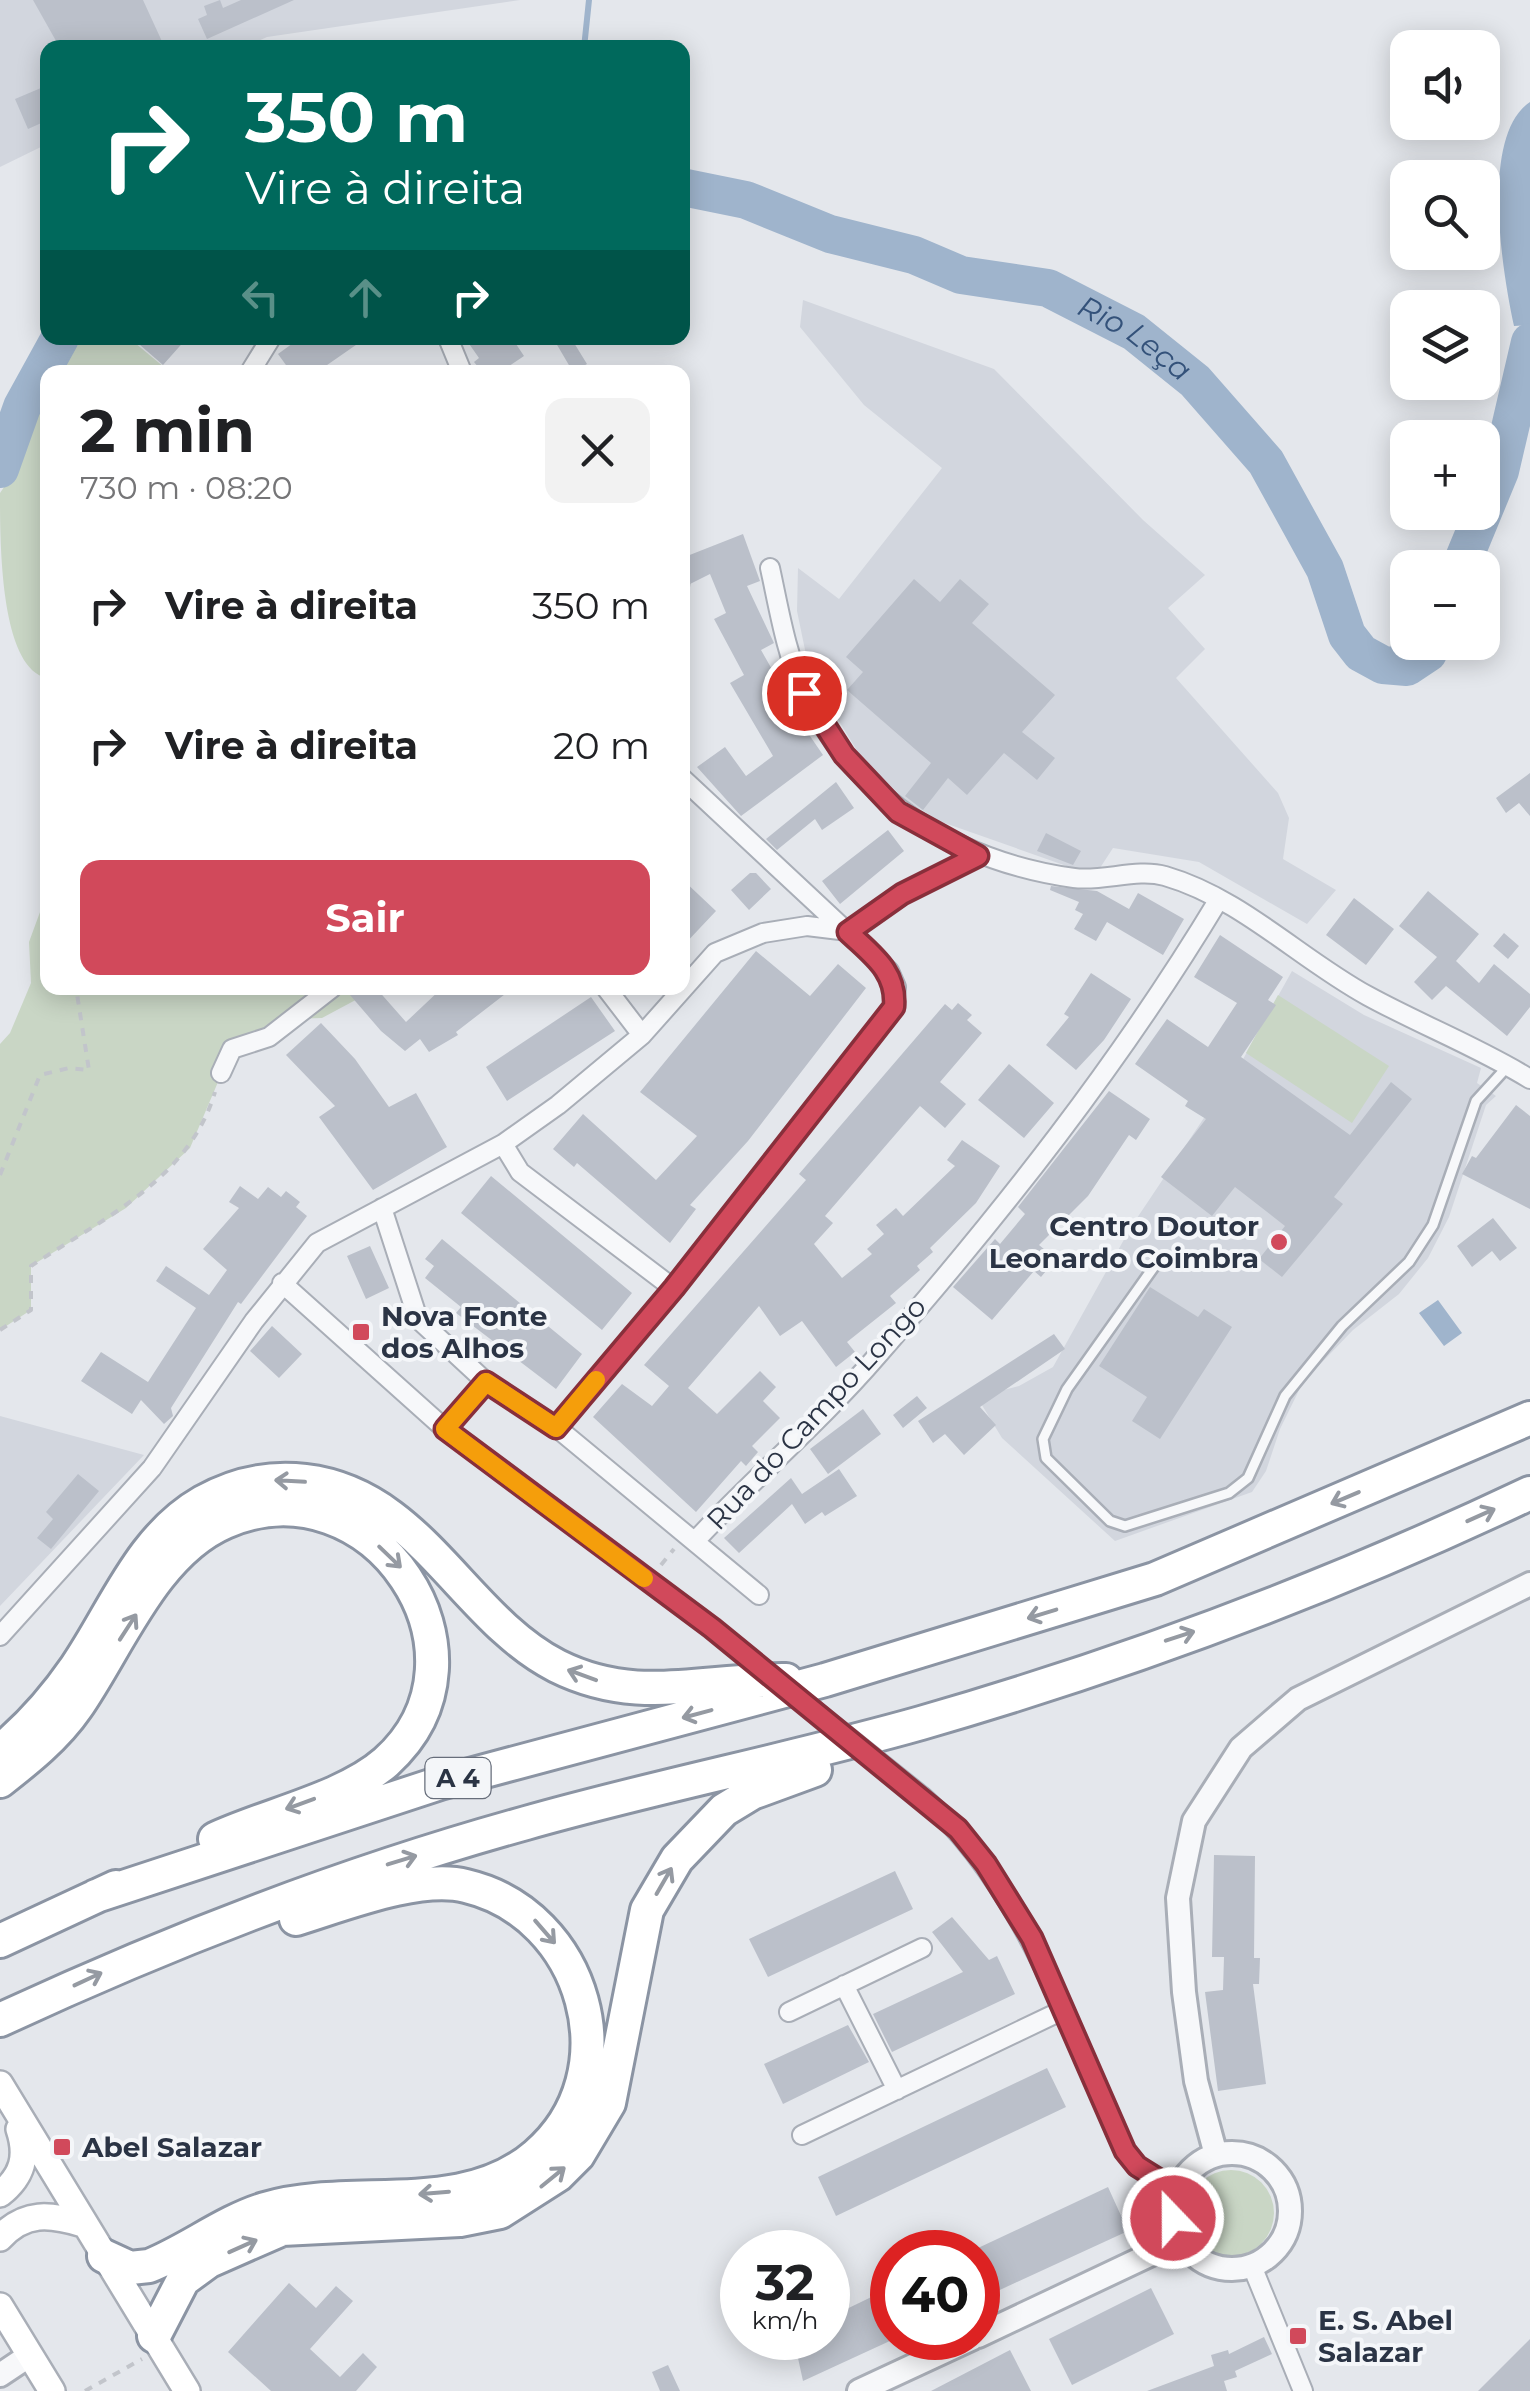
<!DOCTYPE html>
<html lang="pt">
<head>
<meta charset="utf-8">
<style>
	:root { --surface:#fff; --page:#f2f2f2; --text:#202124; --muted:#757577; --accent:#d1495b }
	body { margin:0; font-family:Montserrat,sans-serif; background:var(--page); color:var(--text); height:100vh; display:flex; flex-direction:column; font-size:38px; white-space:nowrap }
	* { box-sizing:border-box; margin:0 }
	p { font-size:32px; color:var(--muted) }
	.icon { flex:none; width:55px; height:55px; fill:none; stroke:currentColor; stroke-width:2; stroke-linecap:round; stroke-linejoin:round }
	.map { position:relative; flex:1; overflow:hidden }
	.sheet { position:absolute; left:40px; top:365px; width:650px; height:630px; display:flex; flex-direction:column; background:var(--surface); border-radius:20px; box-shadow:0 5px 25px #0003 }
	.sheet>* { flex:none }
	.banner { position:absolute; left:40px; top:40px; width:650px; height:305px; border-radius:20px; box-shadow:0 5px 25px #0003; background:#00695c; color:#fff; overflow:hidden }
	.fabs { position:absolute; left:1390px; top:30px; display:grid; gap:20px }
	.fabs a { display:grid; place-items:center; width:110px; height:110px; border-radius:20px; background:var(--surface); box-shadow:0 5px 25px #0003; font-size:50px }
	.speed { position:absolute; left:720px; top:2230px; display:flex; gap:20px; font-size:50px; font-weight:700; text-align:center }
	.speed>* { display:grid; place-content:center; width:130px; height:130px; border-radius:50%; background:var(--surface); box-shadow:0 5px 25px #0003; line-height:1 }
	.speed small { font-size:25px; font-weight:400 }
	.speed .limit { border:15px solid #d22; background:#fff; color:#111 }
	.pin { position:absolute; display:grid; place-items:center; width:85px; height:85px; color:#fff; margin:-42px; border:5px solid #fff; border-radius:50%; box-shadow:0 2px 10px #0007 }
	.me { position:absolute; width:110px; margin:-55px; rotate:338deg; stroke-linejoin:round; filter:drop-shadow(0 0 8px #0008) }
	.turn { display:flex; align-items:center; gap:35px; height:210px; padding:0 40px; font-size:45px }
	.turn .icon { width:130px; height:130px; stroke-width:2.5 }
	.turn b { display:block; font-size:70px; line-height:85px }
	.lanes { display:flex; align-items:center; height:95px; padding:0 40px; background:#0003; justify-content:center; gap:50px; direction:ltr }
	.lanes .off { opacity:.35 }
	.round { display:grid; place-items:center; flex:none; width:105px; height:105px; border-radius:20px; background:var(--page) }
	.headline { display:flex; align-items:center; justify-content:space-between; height:170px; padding:0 40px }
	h1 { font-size:60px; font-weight:700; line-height:75px }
	.action { display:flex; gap:20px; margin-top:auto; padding:20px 40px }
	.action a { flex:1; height:115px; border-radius:20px; background:var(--accent); color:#fff; font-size:40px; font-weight:700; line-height:115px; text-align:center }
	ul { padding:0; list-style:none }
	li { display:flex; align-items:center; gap:30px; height:140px; padding:0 40px }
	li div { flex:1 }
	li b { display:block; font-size:38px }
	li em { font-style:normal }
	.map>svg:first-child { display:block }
	.built { fill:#d2d6de }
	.green { fill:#c9d6c5 }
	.water { fill:#9fb4cc }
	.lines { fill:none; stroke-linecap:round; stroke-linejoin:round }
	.stream { stroke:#9fb4cc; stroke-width:6 }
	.river { stroke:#9fb4cc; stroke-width:38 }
	.building { fill:#bbc0ca }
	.service-casing { stroke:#a9aeb7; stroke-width:14 }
	.minor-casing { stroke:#a9aeb7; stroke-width:22 }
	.tertiary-casing { stroke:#a9aeb7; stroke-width:28 }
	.secondary-casing { stroke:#a9aeb7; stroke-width:30 }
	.motorway-casing { stroke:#8b94a3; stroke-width:38 }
	.path { stroke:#c2c5cb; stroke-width:4; stroke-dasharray:8 8; stroke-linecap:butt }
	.service { stroke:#f7f8fa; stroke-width:9 }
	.minor { stroke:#f7f8fa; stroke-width:18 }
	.tertiary { stroke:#f7f8fa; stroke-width:22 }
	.secondary { stroke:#fff; stroke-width:25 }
	.motorway { stroke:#fff; stroke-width:32 }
	.minor-bridge-casing { stroke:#a9aeb7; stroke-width:22; stroke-linecap:butt }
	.minor-bridge { stroke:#f7f8fa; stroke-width:18 }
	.oneway { stroke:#959aa2 }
	.route-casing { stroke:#882f3b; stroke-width:25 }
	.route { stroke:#d1495b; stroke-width:18 }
	.slow { stroke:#f59e0b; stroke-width:18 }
	.poi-dot { fill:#d1495b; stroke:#f4f6f9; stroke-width:4 }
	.labels { text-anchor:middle; stroke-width:8; stroke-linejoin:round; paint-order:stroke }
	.shield { fill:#f4f6f9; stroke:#676e7b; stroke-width:2.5 }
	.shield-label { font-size:25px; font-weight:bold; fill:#2b3445 }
	.poi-label { font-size:28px; font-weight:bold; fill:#2b3445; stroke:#f4f6f9; text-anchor:start }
	.street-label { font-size:28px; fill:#2b3445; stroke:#f4f6f9 }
	.water-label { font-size:30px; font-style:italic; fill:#34527a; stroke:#f4f6f9 }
</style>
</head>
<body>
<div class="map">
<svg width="1530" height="2391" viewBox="0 0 1530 2391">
	<rect width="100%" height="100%" fill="#e4e7ec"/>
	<path class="built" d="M0,0H520L267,37L245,47L48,48L47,144L0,167Z
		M803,300L994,369L1143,520L1205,575L1168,608L1205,649L1176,678L1278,793L1289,818L1283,859L1336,890L1307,924L1199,862L1113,848L1098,871L1078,870L939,821L903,798L861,757L810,674L797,611L798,568L839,599L942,468L864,405L800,327Z
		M1292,971L1364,1015L1481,1068L1477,1083L1496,1096L1486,1105L1449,1217L1428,1258L1399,1294L1353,1330L1303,1382L1280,1429L1266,1471L1252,1492L1115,1541L1002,1438L977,1397L1019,1386L1053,1367L1131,1227L1242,1061Z
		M0,1416L144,1455L0,1606Z"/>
	<path class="green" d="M78,338H129L170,372H56Z
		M47,391V678C0,668 0,544 0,493L13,474Z
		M47,893L48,988H378L322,1018L292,1019L232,1049L190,1148L126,1208L31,1266V1310L0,1330V1044L10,1033L31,983L29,942Z
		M1278,995L1389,1066L1352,1123L1246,1053Z
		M1188 2213a43 43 0 1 1 86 0a43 43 0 1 1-86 0Z"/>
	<path class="water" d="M1530,102V325L1514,326C1503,275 1479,136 1530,102Z
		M1438,1300L1462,1333L1444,1346L1419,1313Z"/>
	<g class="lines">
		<path class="stream" d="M584,48L589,0"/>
		<g class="river">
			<path id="s1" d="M682,187L746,200L830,234L914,255L961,275L1048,288L1134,332L1195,381L1266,462L1325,569L1347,635L1361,653L1383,665L1407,667L1428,653L1431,642"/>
			<path d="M0,469L22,407L60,338"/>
			<path d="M1460,568L1500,471L1530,342"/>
		</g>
	</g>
	<path class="building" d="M33,0H143L165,48H60Z
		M220,0L223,8L241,0H294L207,39L198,19L207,15L204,6Z
		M48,85V120L28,129L15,99Z
		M132,338H187L163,365Z
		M300,338H366L317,372H291L278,354Z
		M465,338H512L524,356L500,372H482L474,362L479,358Z
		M553,338H571L587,364L573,372Z
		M743,534L760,581L747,586L774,643L761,650L791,703L788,704L823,755L741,816L697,767L725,747L746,776L773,756L730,683L744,675L714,619L726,613L710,574L682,588V558Z
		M914,579L940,602L960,579L989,604L972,623L1055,695L1022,732L1055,758L1037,780L1004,753L967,795L948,778L923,810L905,796L931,763L847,690L863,672L846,657Z
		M1530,773V816L1519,803L1506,813L1496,798Z
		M836,782L854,808L822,830L815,819L777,850L766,839Z
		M888,830L904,851L840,904L822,881Z
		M1046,833L1081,851L1073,865L1037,851Z
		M750,873H756L771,889L749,910L731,890Z
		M682,879L716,911L682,947Z
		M1051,886L1097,891L1129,909L1138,893L1184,919L1163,955L1107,922L1096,941L1074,929L1083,914L1075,910L1079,902L1050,890Z
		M1428,891L1479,934L1456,961L1479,983L1494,964L1530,994V1007L1507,1036L1446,986L1432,1000L1414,982L1437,957L1399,926Z
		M1354,898L1394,929L1366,965L1326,935Z
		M1504,933L1519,946L1508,959L1493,946Z
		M1220,935L1283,977L1268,1000L1276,1005L1241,1057L1350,1135L1391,1082L1412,1099L1334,1197L1343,1204L1282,1277L1259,1259L1285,1226L1235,1187L1212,1216L1161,1177L1206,1119L1185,1106L1188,1101L1135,1064L1167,1019L1208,1047L1237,1003L1194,977Z
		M756,951L810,996L838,964L866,988L748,1141L690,1205L696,1209L670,1243L577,1163L574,1167L553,1149L583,1114L656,1180L697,1136L640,1092Z
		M1091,973L1131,999L1104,1040L1076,1070L1046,1045L1069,1017L1064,1014Z
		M344,988H376L406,1022L442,988H513L456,1032L458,1035L429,1052L420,1039L405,1051L381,1031Z
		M591,997L615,1031L507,1101L486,1067Z
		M958,1003L972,1015L967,1020L982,1033L940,1082L966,1104L945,1128L920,1106L825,1216L833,1223L814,1244L842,1278L872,1254L867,1249L884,1234L876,1225L896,1208L903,1216L955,1166L947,1160L962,1140L1000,1166L976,1203L930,1248L933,1252L917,1266L920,1270L890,1296L896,1303L847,1342L855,1352L836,1367L802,1321L780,1336L759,1306L688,1388L717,1414L760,1371L776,1387L763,1401L780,1418L752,1446L758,1452L746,1466L741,1461L696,1512L593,1417L622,1384L652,1406L669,1386L644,1365L806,1180L799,1174L945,1004L952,1010Z
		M321,1023L355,1059L389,1107L416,1093L447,1147L373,1190L319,1117L335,1106L286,1055Z
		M1009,1064L1054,1103L1024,1138L978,1100Z
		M1109,1091L1150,1119L1136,1140L1129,1135L1088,1196L1039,1245L1056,1259L1041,1277L1034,1271L992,1320L953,1287L995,1239L1000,1244L1025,1214L1018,1207Z
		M1516,1105L1530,1116V1209L1462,1174L1472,1156L1476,1158Z
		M491,1176L632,1293L602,1330L461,1213Z
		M240,1186L258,1199L268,1187L281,1197L286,1191L300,1202L296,1207L307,1216L241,1304L238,1302L171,1408L173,1416L164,1424L141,1400L132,1414L81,1381L101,1352L148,1382L196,1308L156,1281L166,1266L209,1295L227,1270L203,1249L239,1208L229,1202Z
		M1493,1218L1517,1248L1500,1261L1492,1251L1472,1267L1457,1246Z
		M442,1239L582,1354L556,1389L456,1313L461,1307L425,1278L434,1266L425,1259Z
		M370,1246L389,1288L366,1299L347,1256Z
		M1150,1287L1198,1317L1204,1309L1232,1327L1160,1439L1132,1421L1147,1397L1099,1366Z
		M272,1326L302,1354L279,1378L250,1351Z
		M1054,1334L1065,1349L980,1407L996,1425L964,1455L945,1434L933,1443L918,1421Z
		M917,1396L927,1408L903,1428L893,1415Z
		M863,1409L881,1434L828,1474L810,1449Z
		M839,1469L857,1496L825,1516L822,1512L805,1524L792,1504L739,1553L724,1538L791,1478L802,1494Z
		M78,1474L99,1491L51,1549L37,1538L53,1519L46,1512Z
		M1214,1855L1255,1856L1254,1958H1260L1259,1984H1253L1266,2084L1218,2091L1205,1992L1223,1990L1224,1957H1212Z
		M895,1871L913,1909L768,1977L749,1939Z
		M952,1917L989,1960L997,1956L1015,1994L892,2052L873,2014L963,1972L932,1932Z
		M848,2025L869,2062L783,2104L764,2064Z
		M1047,2068L1066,2107L836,2216L818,2177Z
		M1108,2187L1128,2231L978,2300V2248Z
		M289,2283L316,2308L336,2286L353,2301L310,2349L340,2377L363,2353L377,2367L356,2391H271L228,2352Z
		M892,2287V2340L803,2381L796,2349L802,2338H828V2318Z
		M1151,2288L1174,2334L1072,2385L1049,2339Z
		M1264,2337L1272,2354L1235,2371L1237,2377L1224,2381L1227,2391H1147L1214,2366L1211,2355L1228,2350L1229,2354Z
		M1530,2339V2391H1478Z
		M1010,2350L1031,2391H931Z
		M668,2365L680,2391H660L652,2372Z"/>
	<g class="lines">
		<g class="service-casing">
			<path id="service" d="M1158,1261L1067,1389L1043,1439L1046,1458L1110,1521L1125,1526L1229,1493L1248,1478L1285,1396L1342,1326L1409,1262L1433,1225L1476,1101L1508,1066"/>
		</g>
		<g class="minor-casing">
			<path id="minor" d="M448,338L462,372
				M250,372L271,338
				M770,568C779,609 786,654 804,692C856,800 958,862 1074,878C1103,882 1137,868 1165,876C1241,898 1300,959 1368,996C1421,1025 1478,1047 1530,1079
				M606,988L642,1035
				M221,1073L232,1049L269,1037L332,988
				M503,1144L520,1172L673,1288
				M382,1208L418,1319L486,1382L445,1429
				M282,1283L445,1429L712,1628
				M486,1382L556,1427L759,1595
				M556,1427L673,1288L894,1007L896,987L889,971L682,778
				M696,1540C755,1477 821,1421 877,1356C1002,1213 1121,1062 1219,899
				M0,1636L152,1468L254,1321L317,1243L503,1144L558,1105L642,1035L715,953L763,933L807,926L848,931L902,895L978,856
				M923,1797C1027,1891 1067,2027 1125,2151L1137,2166L1177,2191
				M844,1985L897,2090
				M789,2012L922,1948
				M802,2135L1061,2011
				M1252,2266L1303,2391"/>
		</g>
		<g class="tertiary-casing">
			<path id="tertiary" d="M1174 2211a58 58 0 1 1 116 0a58 58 0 1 1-116 0Z
				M1216,2155L1196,2081L1184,1992L1178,1898L1194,1821L1241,1748L1298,1699L1530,1584
				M978,2336L1181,2240
				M0,2375L30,2355
				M859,2391L973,2338"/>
		</g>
		<g class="secondary-casing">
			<path id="secondary" d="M0,2084L187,2391
				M0,2194C23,2176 28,2156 19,2129
				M0,2238C25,2211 50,2214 83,2224
				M0,2306L52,2391"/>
		</g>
		<g class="motorway-casing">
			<path id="motorway" d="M0,1751C29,1727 54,1699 76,1667C115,1610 140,1538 203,1502C235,1484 270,1477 305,1481C420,1494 463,1618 557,1666C637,1706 702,1679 786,1680
				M0,1781C27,1760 56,1737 76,1708C118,1648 153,1553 225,1522C373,1458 505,1655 386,1762C344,1799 266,1815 215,1839
				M96,1896L440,1783L825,1680L1155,1579L1530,1418
				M0,1941L116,1887
				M0,2020C170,1941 345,1873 526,1823C656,1786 790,1760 921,1723C1129,1663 1334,1586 1530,1493
				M104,2256L130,2268L149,2266C189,2250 223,2222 265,2209C353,2183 462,2219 536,2155C632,2073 585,1914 466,1886C419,1874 342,1905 296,1919
				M154,2336L183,2280L209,2261L282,2229L460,2220L500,2212L558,2175L578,2155L609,2103L647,1910L677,1859L724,1810L752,1793L815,1770"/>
		</g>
		<path class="path" d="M682,621L690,576
			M0,1175L40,1075L69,1068L89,1070L76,988
			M0,1330L31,1310V1266C102,1219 189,1180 215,1092
			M661,1565L674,1549
			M85,2391L142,2359"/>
		<use href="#service" class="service"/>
		<use href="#minor" class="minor"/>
		<use href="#tertiary" class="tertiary"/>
		<use href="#secondary" class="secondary"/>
		<use href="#motorway" class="motorway"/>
		<g class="minor-bridge-casing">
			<path id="minor-bridge" d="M712,1628L923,1797"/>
		</g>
		<use href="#minor-bridge" class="minor-bridge"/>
	</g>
	<defs><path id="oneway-shaft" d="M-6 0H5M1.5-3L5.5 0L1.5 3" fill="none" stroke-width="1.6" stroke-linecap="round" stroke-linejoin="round" transform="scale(2.5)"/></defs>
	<g class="oneway">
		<use href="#oneway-shaft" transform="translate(290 1481) rotate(-177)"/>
		<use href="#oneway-shaft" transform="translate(1345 1498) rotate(157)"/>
		<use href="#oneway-shaft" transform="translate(1481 1515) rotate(-24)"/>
		<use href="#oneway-shaft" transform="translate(390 1557) rotate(44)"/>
		<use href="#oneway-shaft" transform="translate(1042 1614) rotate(163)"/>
		<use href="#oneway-shaft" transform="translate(128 1627) rotate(-57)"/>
		<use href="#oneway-shaft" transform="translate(1180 1636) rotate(-18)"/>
		<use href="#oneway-shaft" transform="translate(582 1675) rotate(-160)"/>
		<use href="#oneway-shaft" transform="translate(697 1714) rotate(165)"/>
		<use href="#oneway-shaft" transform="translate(300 1804) rotate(160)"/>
		<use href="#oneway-shaft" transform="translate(402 1860) rotate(-17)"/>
		<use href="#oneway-shaft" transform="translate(664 1881) rotate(-60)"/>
		<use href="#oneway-shaft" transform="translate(545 1932) rotate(49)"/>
		<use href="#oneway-shaft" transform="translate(88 1979) rotate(-25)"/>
		<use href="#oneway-shaft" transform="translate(553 2177) rotate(-39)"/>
		<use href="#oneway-shaft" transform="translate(434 2193) rotate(175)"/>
		<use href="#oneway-shaft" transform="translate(243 2246) rotate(-24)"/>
	</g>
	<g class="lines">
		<g class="route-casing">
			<path id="route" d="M804,693L844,755L898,812L978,856L902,894L848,932C872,955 897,971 894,1007L674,1288L556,1428L486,1382L445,1429L712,1628L958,1829L986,1864L1032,1938L1125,2151L1137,2166L1177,2191L1173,2218"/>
		</g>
		<use href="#route" class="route"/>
		<path class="slow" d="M596,1380L556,1428L486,1382L445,1429L644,1578"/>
	</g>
	<g class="poi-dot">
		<circle cx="1279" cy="1242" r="10"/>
		<rect x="351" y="1322" width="20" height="20" rx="5"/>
		<rect x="52" y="2137" width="20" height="20" rx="5"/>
		<rect x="1288" y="2326" width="20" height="20" rx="5"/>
	</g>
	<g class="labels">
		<rect class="shield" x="425.5" y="1758" width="65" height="40" rx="8"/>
		<g class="shield-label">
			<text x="458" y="1787">A 4</text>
		</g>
		<g class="poi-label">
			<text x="1259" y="1236" text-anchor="end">Centro Doutor<tspan x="1259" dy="32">Leonardo Coimbra</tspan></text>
			<text x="381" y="1326">Nova Fonte<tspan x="381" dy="32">dos Alhos</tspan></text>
			<text x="82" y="2157">Abel Salazar</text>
			<text x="1318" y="2330">E. S. Abel<tspan x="1318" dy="32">Salazar</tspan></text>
		</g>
		<g class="street-label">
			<text transform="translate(816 1413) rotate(-47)" y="10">Rua do Campo Longo</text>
		</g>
		<g class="water-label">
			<text dy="10" stroke="none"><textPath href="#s1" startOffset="482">Rio Leça</textPath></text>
		</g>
	</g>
</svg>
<div class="fabs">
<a><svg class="icon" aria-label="sound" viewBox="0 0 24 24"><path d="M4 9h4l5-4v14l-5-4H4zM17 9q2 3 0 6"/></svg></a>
<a><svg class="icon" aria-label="search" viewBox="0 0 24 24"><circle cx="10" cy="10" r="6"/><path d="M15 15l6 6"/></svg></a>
<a><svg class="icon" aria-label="layers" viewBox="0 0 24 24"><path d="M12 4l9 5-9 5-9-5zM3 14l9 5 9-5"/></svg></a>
<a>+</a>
<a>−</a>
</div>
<div class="speed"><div>32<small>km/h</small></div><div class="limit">40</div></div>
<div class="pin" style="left:804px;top:693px;background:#d93025"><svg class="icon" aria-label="arrive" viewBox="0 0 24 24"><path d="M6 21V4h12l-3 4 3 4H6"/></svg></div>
<svg class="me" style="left:1173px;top:2218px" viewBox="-20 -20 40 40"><circle r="17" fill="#d1495b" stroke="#fff" stroke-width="3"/><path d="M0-11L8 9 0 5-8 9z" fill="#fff"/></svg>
<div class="banner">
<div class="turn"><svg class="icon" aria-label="right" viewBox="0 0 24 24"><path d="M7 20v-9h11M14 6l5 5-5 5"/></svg><div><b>350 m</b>Vire à direita</div></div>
<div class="lanes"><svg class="icon off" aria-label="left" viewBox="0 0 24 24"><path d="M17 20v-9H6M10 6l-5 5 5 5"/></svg><svg class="icon off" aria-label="ahead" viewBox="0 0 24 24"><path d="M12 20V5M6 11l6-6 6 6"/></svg><svg class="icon" aria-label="right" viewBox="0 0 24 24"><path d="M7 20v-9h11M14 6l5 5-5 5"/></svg></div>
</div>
<section class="sheet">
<div class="headline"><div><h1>2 min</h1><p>730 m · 08:20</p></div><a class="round"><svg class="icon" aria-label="close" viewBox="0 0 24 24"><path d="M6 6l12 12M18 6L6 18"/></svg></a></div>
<ul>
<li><svg class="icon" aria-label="right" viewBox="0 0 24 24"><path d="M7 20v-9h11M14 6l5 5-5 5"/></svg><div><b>Vire à direita</b></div><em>350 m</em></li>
<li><svg class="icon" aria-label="right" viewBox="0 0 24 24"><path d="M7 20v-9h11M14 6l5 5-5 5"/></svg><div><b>Vire à direita</b></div><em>20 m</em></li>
</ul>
<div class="action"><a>Sair</a></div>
</section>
</div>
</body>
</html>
